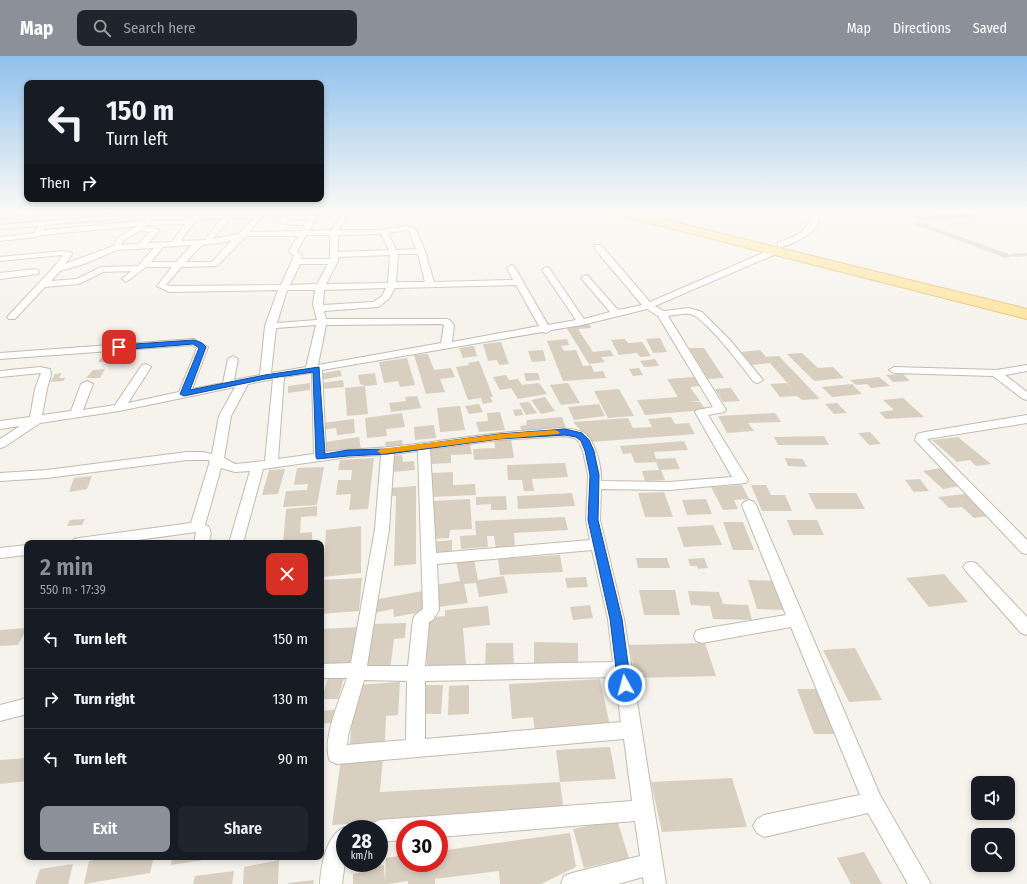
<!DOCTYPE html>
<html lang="en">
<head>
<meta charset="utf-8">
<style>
	:root { --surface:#171b24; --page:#20242c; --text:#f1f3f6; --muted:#9ea1a6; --line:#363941; --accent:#8c9099 }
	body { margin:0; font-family:"Fira Sans Condensed",sans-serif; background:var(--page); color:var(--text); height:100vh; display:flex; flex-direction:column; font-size:15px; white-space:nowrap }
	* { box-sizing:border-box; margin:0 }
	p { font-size:13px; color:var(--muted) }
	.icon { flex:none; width:22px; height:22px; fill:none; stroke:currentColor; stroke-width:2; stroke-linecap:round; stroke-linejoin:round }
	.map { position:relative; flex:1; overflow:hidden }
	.side { position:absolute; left:24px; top:484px; width:300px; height:320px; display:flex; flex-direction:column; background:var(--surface); border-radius:8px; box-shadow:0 2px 6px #0003 }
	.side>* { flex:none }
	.top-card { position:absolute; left:24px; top:24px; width:300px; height:122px; border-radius:8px; box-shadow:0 2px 6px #0003; background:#171b24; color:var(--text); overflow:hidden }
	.fabs { position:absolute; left:971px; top:720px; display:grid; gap:8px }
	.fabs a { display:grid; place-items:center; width:44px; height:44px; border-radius:8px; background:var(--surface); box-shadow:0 2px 6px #0003; font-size:20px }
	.speed { position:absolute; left:336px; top:764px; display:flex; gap:8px; font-size:20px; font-weight:700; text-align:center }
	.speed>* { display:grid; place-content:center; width:52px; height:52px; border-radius:50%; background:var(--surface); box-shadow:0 2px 6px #0003; line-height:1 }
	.speed small { font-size:10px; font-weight:400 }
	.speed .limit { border:6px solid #d22; background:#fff; color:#111 }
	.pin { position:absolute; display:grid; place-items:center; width:34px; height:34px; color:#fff; margin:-17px; border-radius:8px; box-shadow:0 2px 6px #0006 }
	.me { position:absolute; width:44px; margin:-22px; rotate:353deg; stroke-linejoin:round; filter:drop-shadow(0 0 3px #0008) }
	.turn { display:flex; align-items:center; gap:14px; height:84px; padding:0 16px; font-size:18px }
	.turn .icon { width:52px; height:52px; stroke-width:2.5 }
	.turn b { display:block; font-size:28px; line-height:34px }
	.then { display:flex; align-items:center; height:38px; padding:0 16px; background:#0003; gap:8px; font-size:15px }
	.round { display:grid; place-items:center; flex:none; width:42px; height:42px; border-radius:8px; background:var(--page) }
	.summary { display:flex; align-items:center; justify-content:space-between; height:68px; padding:0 16px }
	h1 { font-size:24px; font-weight:600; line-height:30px; color:var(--accent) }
	.action { display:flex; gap:8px; margin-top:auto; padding:8px 16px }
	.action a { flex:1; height:46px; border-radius:8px; background:var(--accent); color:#fff; font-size:16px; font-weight:600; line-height:46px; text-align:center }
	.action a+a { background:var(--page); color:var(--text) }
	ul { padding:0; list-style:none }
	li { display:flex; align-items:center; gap:12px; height:60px; padding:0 16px; border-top:1px solid var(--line) }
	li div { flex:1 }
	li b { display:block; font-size:15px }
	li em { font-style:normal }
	header { display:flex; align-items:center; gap:24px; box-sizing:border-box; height:56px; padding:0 20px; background:var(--accent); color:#fff }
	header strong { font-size:19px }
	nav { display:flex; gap:22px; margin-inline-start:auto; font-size:14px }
	.search { width:280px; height:36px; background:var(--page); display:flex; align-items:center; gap:10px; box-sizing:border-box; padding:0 14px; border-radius:8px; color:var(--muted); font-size:15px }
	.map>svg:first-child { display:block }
	.building { fill:#d8cfc1 }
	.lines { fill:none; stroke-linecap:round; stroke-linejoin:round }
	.street-casing { stroke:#c2bbae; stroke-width:2 }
	.primary-casing { stroke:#e6c16a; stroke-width:2 }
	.street { fill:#fff; fill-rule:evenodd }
	.primary { fill:#ffe39c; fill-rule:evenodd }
	.route { fill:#1a73e8; stroke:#114b97 }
	.slow { fill:#f59e0b }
</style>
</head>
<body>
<header>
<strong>Map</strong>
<div class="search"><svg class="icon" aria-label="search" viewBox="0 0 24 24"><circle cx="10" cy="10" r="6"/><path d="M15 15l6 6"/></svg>Search here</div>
<nav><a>Map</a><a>Directions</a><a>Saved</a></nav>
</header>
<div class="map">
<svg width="1027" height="828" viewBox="0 0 1027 828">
	<rect width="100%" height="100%" fill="#f6f3ec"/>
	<path class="building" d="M970,157L977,161L923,164L916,160Z
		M920,166L1014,200L1006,202L913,168Z
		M1027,197V200L1016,201L1011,198Z
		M589,268L591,272L578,273L593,296L610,294L614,300L601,301L605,306L589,308L566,271Z
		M660,282L667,296L653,297L646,283Z
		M567,283L569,289L561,290L564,295L576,294L583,310L591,309L594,316L603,315L606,322L563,325L547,285Z
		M625,283L628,287L642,286L651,300L640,301L637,297L619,299L611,284Z
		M501,286L509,308L499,309L497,304L488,305L483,288Z
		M474,290L477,300L463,302L459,292Z
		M689,292H704L724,322L708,323Z
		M543,294L546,305L532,306L528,295Z
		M760,294L766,301L779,300L820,343L802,344L797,340L780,341L770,328L787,327L793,334L789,329L770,307L752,309L741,296Z
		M802,297L818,312L833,311L844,322L814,325L787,298Z
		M428,298L434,314L451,312L455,321L440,323L445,336L426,338L414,299Z
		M101,302H120L117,306H98Z
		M407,302L415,329L400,331L398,325L384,327L379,306Z
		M655,303L659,310L644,311L640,305Z
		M479,305L493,341H490L493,346L483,348L481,342L468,344L456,311L469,309L468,307Z
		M639,312L643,319L633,320L629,313Z
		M105,313L100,322H86L93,314Z
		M340,314L342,320L321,324L319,318Z
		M62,317L59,322H66L63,325L50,326L55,318Z
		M375,317L377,329L365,330L368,358L347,360L345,332L365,330L360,328L358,319Z
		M524,317H538L540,324L526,325Z
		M903,318L910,325L893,326L886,319Z
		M506,319L509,324L518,323L522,329L539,327L547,338L518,343L511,332L500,334L493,321Z
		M694,321L700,330L690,331L700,345L689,346H700L706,354L645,359L637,344L678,341L667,323Z
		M879,321L890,330L871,332L867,328L856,329L850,324Z
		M343,324L344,331L322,333L321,327Z
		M310,327V334L288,337V330Z
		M568,327L580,347L561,349L550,329Z
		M852,328L862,338L832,341L822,331Z
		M731,332L740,345L723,346L715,333Z
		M619,333L634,360L608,362L594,335Z
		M417,340L421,352L391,356L389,347L406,345L405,341Z
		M545,341L555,355L541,358L531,344Z
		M903,342L924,361L886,363L879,356L894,354L883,344Z
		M529,346L537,357L526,359L519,347Z
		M837,347L847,357L834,358L825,348Z
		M479,348L483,356L469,358L465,350Z
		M599,348L605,360L574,364L568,351Z
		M460,350L465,374L440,376L437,352Z
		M521,353L523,359L515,360L513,354Z
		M500,356L505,374L479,376L476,366L488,365L487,357Z
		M402,357L405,371L386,373L387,380L367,382L365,362Z
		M775,357L781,366L748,367L754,375L727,377L718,360Z
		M562,361L566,372L522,376L520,370L526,369L527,364Z
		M671,361L675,368L689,367L695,378L591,386L573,366L628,362L633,372L652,371L648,363Z
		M354,363L355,377L337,379L336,372L322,374V367Z
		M434,369L436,382L415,384L414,371Z
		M870,376L881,388L869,389L858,377Z
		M824,380L829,389H778L774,381Z
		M359,381L361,393L326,398L325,386Z
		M958,381L991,408L976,410L970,404L957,406L932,384Z
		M494,383H511L514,402L474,404L473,393L495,392Z
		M402,384L403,390L386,392L385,386Z
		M684,385L688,394L654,396L656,403L675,402L680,413L661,414L665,424L645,425L642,415L659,414L656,406L635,407L631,397L623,398L620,390Z
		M470,388L472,398L451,399V407L432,408L430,391Z
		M402,399L403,406L414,405L415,414L392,416L391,400Z
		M374,402L368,453L349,454L351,438L336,439L338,424H351L352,414H338L340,404Z
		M785,402L803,403L807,411L788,410Z
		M565,407L568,421L532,423L534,435H524L522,424H508L507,409Z
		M324,411L317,449L283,451L286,435L307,434L308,428L294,429L297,412Z
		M940,412L960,430L943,433L923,415Z
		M285,413L278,438L262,439L269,414Z
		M453,416V429L475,428L476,439L431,441L432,417Z
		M92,420L87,433L69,436L74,422Z
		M920,423L929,435L914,436L905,424Z
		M742,429L749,443L734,444L738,453L723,454L711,431Z
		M751,429H766L771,439H785L792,455H762Z
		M416,430V508L394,510L396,440H388L389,432Z
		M664,436L673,461H645L638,437Z
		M572,437L575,450L518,453L517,440Z
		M808,437H856L865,453H816Z
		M965,438L989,460L974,462L962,451L949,452L938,441Z
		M506,440L507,454H491V448L476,449V441Z
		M470,443L472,473L450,474L449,482L432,483L433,445Z
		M706,443L712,458L687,459L682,444Z
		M317,450V460L301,461L300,477L312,476V484L283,487L286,453Z
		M565,461L568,474L514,477L515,492L496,493L494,480H487L488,491L461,493L460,480L476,479L475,465Z
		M85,463L82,469L67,470L70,464Z
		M787,464H817L824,479H793Z
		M723,466H743L754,494H733Z
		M713,469L722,489L684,491L677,471Z
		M361,470V517L323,521L326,474Z
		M452,484V497L432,498V486Z
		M560,499L563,516L500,519L498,503Z
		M636,502H667L670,512H638Z
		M704,502L708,512L698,513L697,510H690L688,503Z
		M474,503L478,524L504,520L508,537L479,541L476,527L464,528L468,547L438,551L435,529L460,525L456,505Z
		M944,518L968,546L929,551L906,522Z
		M586,521L588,531L567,532L565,522Z
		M362,522L359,555L321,558V524Z
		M748,524L776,525L786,554L757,553Z
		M639,534H675L680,559H644Z
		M423,535L427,555L394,561L393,553L374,557L373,544Z
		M688,535L719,536L723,548L748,549L752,564L713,563L710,550L691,549Z
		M590,549L593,562L573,564L570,551Z
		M488,550L490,569L463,572L466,609L427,613L426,562L445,560V554Z
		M406,567L405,582L394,583L390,614H365L372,568Z
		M359,571L353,609L321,610V573Z
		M27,572L18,589L0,590V574Z
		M534,586L578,587V608L534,607Z
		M486,587H513L514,611H485Z
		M705,587L716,620L636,622L629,589Z
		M855,592L882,644L849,646L823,594Z
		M328,621L344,622L338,643H322Z
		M600,623L610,670L535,675L533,661L512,663L509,628Z
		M400,626L398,659L386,660L385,685L350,688L355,629Z
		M424,629H443L441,658H422Z
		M469,629V658L448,659L449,630Z
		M797,633H818L836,678H814Z
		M339,653L338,666L321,668V655Z
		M610,691L616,723L560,726L556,694Z
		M383,701L380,736L560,726L564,756L332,769L341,703Z
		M27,702V725L0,728V704Z
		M732,722L747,771L662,776L651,726Z
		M617,764L629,802L584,812L573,773Z
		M570,777L576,811L541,828H500L499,815L435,823V828H408V825L387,828H353V818L372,814V811L384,809L385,826L386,802L405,799V807H439V795Z
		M864,796L882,828H851L837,802Z
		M108,801H154L150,817L84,828L89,805Z
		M172,801H216V802L171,809Z
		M279,804L278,828H243L244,811Z
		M73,808L68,828H35L40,813Z
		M234,815L232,828H193L195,820Z
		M314,824L313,828H288V827Z"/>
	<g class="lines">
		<g class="street-casing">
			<path id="street" d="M11,156H36L0,162V158Z
				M149,156H156L150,165L187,164L196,159L267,156L249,176L301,175L305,169L284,168L269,156H278L289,164L307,165L312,156H319L309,175L332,174L342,156H349L339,174H379L407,170L415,172L425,195L434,226L513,224L507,212L511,209L514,210L548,269L576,264L542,214L546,211L549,212L584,263L610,256L581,222L585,219L588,220L618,254L642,249L595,193V189H601L650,246L772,193H778V197L655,250L664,255L689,252L702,256L730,284L763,324L758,327L754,326C744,313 704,260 690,258C683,257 675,259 668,260L726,354L724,356L708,359L748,424L746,427L669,434L601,433L600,464L624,563L666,828H644L643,821L618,828H561L564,820L572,817L640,800L635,765L439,781V773H405V784L379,786V773H369L372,768L379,764L632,745L624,683L337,708L330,705C321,685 340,643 347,622H321V608L351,607L375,473L381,399L348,401L263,413L243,487H229L250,415L235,416L221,412L205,469L208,470C212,476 211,480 208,487H194L196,476L116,487H72L74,483L79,482L191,467L210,405L208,404H187L47,422L0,425V417L47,414L187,396H202L212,398L219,360L235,331L119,355L40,367L4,391L0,392V383L20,370L0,373V365L30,361L35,333L41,317L0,321V315L40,311L50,313L51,318L47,333L42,359L71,355L81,328L87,325L93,328L83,354L115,349L142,309L146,308L151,311L128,347L179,336L197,292L192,289L0,303V297L194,283L208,291L192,333L223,327L228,303L233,300L238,303L234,324L260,319L265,270L278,234L169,236L157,230L172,211H146L126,226L122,223L131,215L103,216L79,228L45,231L15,263H9L7,261L54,211L63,199L0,205V201L63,195L71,196L72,198L65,208L113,190L117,182L138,170L41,179L36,181L0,185V181L34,177L38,170L0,173V169L114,159L118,161L114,163L45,169L44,174L142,165ZM222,162L205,184L181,185C197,161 192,163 222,162ZM230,162H254L239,178L213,183ZM185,168L172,186L148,187L159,175L158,173L145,171L146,169ZM141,174L150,176L138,188L121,189L123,185ZM406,174L409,175L416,193L396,194L388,177ZM381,178L389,194L338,196V179ZM306,179H330V203H301L302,200L297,195ZM298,180L289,195L294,200L281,229L170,230L166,229L181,211L217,210L246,180ZM232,184L212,206H186L202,189L220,187ZM192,189L176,206H151L163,191ZM154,192L138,210L101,211L77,223L51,225L60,215L84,208L117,194ZM398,198H418L425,226H396ZM390,199L388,227L326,228L338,205V201ZM300,208H328L317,228L290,229ZM516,229L539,270L452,286L454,269L450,264L447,263H326L324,255L378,251L389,243L395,232ZM386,232L382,240L373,246L323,249L324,234ZM287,234H315L313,248L317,264L277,267ZM647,253L658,260L713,351L697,354L695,356L732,421L669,426L601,425C602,413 595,381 582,376C567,370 550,373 534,374C486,377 438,386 390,391C368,393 347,393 326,396L322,314L542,276L546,277L551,274L582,269ZM441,268L444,269L441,287L318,309L326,269ZM316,269L306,311L271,317L276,272ZM309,317H312L314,398L278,403L284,321ZM273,323L265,405L235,408L224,402L231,360L248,328ZM565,380L575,382L579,386L583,395L588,419L586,464L590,484L436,497L430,393L499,384ZM418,395L423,553L415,559L413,563L408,610H367L389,473L394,398ZM592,494L608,563L613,606L425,610L429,566L433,564L439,554L437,508ZM615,621L621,666L425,683V625ZM364,624L407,625L406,684L347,689L348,680Z
				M813,156H820C819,161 818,168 815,172C811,179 786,192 778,191V187C799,178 805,179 813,156Z
				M35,213L38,214L39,216L38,218L0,223V217Z
				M1027,309V315L1005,319L1027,336V344L1023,343L993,320L894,317L889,314L894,311L996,314Z
				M1027,359V367L927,383L1027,484V498L1022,497L915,384L917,378L925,376Z
				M749,444L754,446L756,449L880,739L931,828H908L868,757L764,781L757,777L753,770L757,763L764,759L860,739L791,571L702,587L696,585L694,580L696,575L702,573L786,559L742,449L744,446Z
				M27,489V499L0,502V492Z
				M971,506L976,507L1027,561V579L1021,577L966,515L963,511L966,507Z
				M27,642V658L0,665V649Z
				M345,771L349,773H345V806L342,828H320C321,809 326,779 345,771Z"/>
		</g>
		<g class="primary-casing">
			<path id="primary" d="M613,156H634L1027,253V263L614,158Z"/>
		</g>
		<use href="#street" class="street"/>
		<use href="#primary" class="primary"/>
	</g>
	<linearGradient id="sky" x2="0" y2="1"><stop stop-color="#8fc1ec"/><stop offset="0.57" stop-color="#fbfaf6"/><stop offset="1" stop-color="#fbfaf6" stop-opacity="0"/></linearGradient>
	<rect width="1027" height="272" fill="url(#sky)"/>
	<path class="route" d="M194,284L202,287L206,291L190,334L265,319L319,311L325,398L348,394L388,393L499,378L565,373L582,377L589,384L594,395L599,419L598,464L622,563L631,629L629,633L625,634L620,633L618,629L610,563L588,464L590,419L585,395L581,385L576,381L565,379L499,383L388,398L348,400L317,403L316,401L313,316L265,323L184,340L180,338L199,292L193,288L119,294L115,291L119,289Z"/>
	<path class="slow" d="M555,374L558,375L560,377L558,378L499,383L381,398L377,395L381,393L499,378Z"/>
</svg>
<div class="fabs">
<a><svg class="icon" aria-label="sound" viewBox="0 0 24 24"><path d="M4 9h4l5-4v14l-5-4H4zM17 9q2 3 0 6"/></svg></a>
<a><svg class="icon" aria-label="search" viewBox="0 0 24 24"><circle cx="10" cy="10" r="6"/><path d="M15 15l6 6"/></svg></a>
</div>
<div class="speed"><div>28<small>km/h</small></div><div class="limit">30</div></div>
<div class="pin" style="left:119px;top:291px;background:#d93025"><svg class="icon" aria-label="arrive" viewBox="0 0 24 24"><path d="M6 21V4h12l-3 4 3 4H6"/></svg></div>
<svg class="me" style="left:625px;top:629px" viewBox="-20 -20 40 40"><circle r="17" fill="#1a73e8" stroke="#fff" stroke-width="3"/><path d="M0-11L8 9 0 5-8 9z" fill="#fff"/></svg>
<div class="top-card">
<div class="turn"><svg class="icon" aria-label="left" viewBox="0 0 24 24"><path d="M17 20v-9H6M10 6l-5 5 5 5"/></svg><div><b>150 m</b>Turn left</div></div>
<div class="then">Then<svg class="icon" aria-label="right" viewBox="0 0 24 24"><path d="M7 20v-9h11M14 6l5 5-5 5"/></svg></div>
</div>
<section class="side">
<div class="summary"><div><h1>2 min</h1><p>550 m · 17:39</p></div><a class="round" style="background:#d93025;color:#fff"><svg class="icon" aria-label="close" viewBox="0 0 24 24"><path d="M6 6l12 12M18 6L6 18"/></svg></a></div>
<ul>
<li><svg class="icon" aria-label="left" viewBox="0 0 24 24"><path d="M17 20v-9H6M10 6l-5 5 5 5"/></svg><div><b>Turn left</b></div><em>150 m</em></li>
<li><svg class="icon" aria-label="right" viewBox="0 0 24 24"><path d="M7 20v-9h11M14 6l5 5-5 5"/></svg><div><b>Turn right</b></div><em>130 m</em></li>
<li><svg class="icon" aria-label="left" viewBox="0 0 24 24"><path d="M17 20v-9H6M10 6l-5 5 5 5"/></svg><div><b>Turn left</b></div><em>90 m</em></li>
</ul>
<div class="action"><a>Exit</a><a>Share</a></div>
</section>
</div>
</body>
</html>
